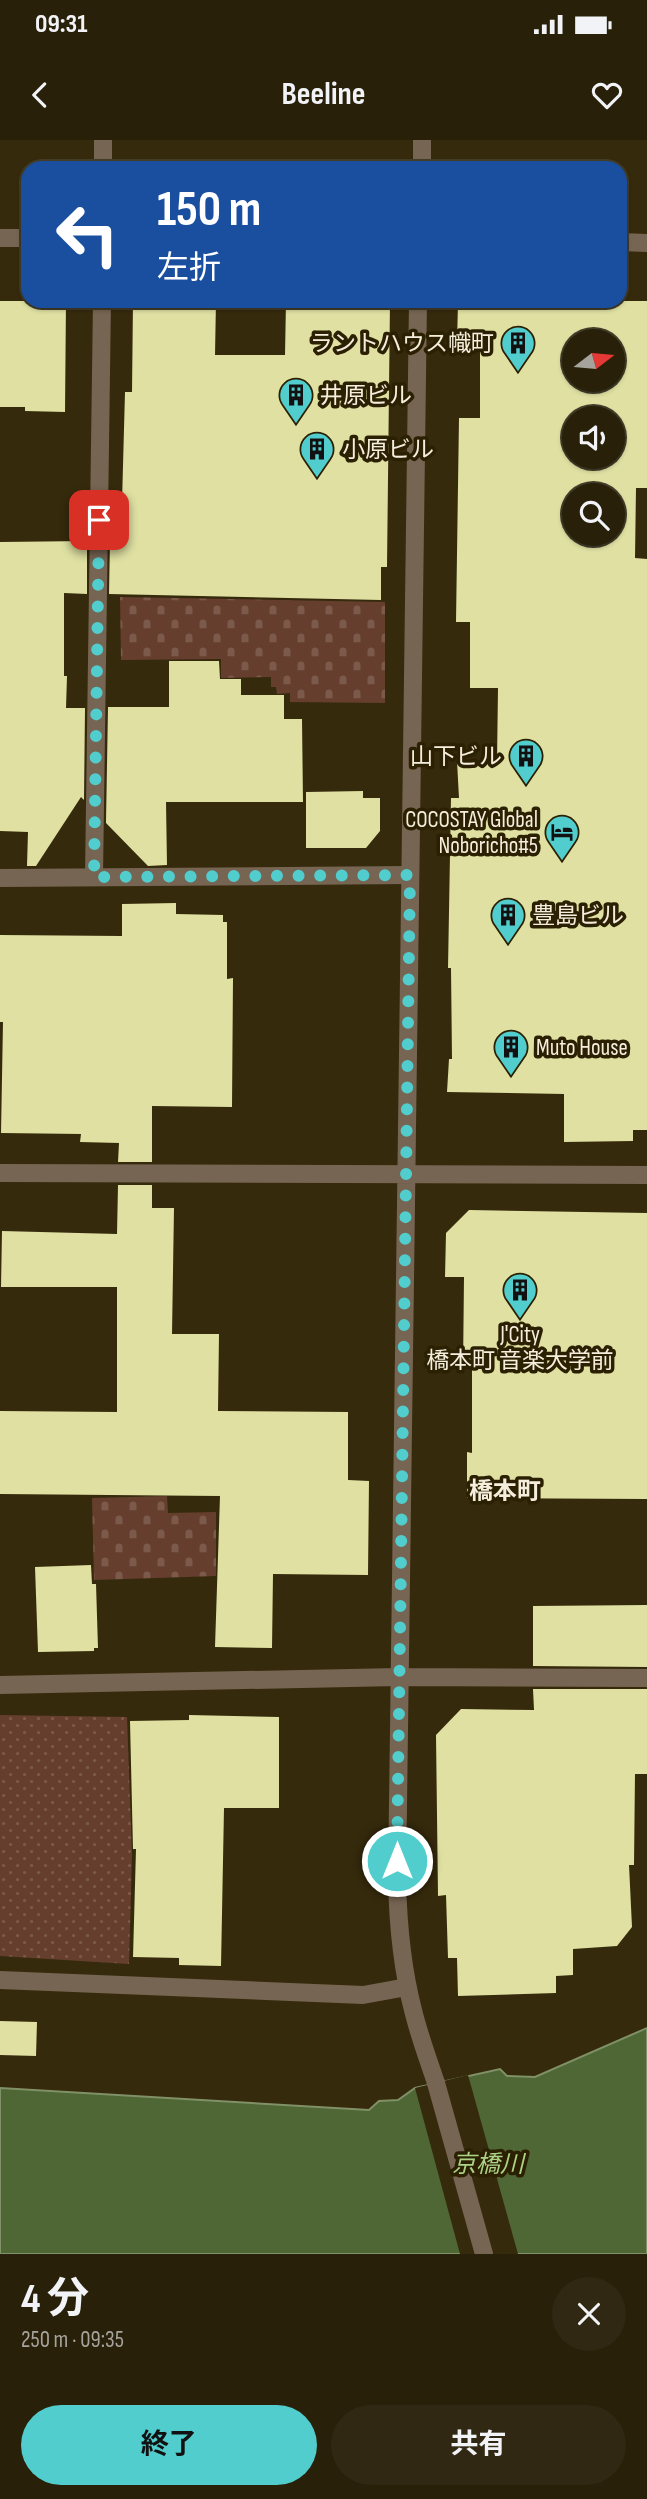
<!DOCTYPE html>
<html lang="ja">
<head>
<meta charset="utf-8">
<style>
	:root { --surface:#282009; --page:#302812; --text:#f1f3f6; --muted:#a5a39c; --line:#443e2a; --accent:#52cdcd }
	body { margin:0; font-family:"Sofia Sans Condensed","Noto Sans JP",sans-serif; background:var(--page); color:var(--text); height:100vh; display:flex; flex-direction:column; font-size:26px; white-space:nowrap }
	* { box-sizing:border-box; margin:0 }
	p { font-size:23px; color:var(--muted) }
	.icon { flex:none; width:38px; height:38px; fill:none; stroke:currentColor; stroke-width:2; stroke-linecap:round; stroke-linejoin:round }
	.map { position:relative; height:2114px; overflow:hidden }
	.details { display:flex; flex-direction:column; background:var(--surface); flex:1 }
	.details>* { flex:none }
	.top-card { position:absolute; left:21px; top:21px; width:606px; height:147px; border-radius:21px; box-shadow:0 2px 5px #0004,0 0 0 2px var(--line); background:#1a4fa0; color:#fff; overflow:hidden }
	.needle { width:46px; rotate:74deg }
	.buttons { position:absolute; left:562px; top:189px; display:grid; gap:14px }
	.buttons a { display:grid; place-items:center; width:63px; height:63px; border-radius:50%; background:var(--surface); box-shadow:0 2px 5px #0004,0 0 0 2px var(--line); font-size:35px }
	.pin { position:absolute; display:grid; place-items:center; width:60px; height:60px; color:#fff; margin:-30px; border-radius:14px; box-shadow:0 4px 10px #0006 }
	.me { position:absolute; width:77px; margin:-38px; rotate:0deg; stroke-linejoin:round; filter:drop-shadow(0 0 5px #0008) }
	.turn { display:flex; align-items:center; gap:24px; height:147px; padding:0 21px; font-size:32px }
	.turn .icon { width:91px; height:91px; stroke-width:2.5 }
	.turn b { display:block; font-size:49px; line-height:60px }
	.round { display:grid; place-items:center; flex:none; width:74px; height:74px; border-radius:37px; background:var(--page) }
	.headline { display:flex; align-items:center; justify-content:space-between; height:119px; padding:0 21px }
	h1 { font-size:42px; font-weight:700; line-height:52px }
	.cta { display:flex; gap:14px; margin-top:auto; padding:14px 21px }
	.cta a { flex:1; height:80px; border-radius:42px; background:var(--accent); color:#111; font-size:28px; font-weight:700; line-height:80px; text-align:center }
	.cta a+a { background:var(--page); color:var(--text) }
	.status { display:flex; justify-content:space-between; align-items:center; height:49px; padding:0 35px; background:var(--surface); direction:ltr }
	.status svg { height:19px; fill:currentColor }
	header { display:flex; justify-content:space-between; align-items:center; height:91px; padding:0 21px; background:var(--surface); font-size:32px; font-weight:700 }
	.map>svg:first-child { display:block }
	.cemetery { fill:url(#cemetery-stones) }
	.park { fill:url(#park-dots) }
	.water { fill:#4e6735; stroke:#809067; stroke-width:2 }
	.pier { fill:#362a0c }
	.building { fill:#dfe0a2; fill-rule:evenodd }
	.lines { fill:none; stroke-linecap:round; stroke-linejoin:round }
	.minor { stroke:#776553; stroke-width:18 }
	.tertiary { stroke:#776553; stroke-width:18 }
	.route { stroke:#52cdcd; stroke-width:12; stroke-dasharray:0 21.6 }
	.labels { text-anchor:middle; stroke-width:7; stroke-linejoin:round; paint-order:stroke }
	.poi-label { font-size:23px; fill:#f5eedd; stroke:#2c2003; text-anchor:start }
	.neighbourhood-label { font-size:24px; font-weight:bold; fill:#f5eedd; stroke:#2c2003 }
	.water-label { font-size:24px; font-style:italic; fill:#abd285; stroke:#2c2003 }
</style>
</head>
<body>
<div class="status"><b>09:31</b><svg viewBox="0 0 49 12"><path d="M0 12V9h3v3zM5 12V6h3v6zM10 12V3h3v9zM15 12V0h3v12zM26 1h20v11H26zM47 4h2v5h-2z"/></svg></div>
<header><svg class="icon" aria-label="back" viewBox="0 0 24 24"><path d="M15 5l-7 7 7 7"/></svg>Beeline<svg class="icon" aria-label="heart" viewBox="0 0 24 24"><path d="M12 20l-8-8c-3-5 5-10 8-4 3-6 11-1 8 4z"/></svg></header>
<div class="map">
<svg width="647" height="2114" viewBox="0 0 647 2114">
	<defs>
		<pattern id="cemetery-stones" width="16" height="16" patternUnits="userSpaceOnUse" patternTransform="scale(1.75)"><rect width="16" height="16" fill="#653e2d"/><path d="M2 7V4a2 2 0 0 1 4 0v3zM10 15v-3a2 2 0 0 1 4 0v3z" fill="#7c5a4b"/></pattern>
		<pattern id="park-dots" width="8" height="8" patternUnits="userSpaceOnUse" patternTransform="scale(1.75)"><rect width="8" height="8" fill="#653e2d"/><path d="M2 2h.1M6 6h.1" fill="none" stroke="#7c5a4b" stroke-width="1.8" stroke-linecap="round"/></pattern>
	</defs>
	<rect width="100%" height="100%" fill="#362a0c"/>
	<path class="cemetery" d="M120,457L385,462V563L290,562V553L277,554L276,547H271V537L221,538V519L121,520Z
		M167,1356L168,1373L216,1372V1436L94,1440L92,1358Z"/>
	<path class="park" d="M0,1575L127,1577L132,1715L129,1824L0,1816Z"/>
	<path class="water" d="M647,1888V2114H0V1948L369,1970L379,1961L398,1960L415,1948L500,1929L507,1936L535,1937Z"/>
	<path class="pier" d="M468,1935L518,2114H460L415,1948Z"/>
	<path class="building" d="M0,161H66L65,272L25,271V267H0Z
		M133,161H216L215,215H285L286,161H390L387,427H381V460L109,454L110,400H121L125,252H132Z
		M458,161H647V348H636L635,418L647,419V990H633V1001L564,1002V954L447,952L449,919H452L451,828H448L451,658H459L457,621L497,622L498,548H470V482H456L459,278H480V205H457ZM574,201H612V240H574ZM574,278H612V317H574ZM574,355H612V394H574Z
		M87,401V454L64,453V536H67L66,568H85L84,660L81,657L36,726H27L28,692L0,691V402Z
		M169,521H219L220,539H241V555H284V579H302L303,662H166L167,725L148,726L106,683L108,567H169Z
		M363,651V658H380V691L366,708H306V652Z
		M176,763V774L223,775V782H227V839L233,838L232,967L152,966V1022H118L119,1003L80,1002L81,994L1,993L3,882H0V795L122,796V764Z
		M118,1045H152V1068H174L172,1194H219L218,1271L348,1272V1340L369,1341L368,1435L273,1434L272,1508L215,1507L220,1356L0,1354V1271L117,1272V1147H1L2,1091L117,1094Z
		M469,1070L647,1073V1359L467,1358V1312L472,1313V1229H463L464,1137H445L446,1093Z
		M91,1425L92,1444H96L98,1508H94V1511L38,1512L35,1427Z
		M647,1465V1527L533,1526V1466Z
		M533,1549H647V1634H635L634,1725H629L632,1787L617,1806L573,1809V1835L556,1836V1853L458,1856L457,1818H448L446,1755L438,1756L436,1595L461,1569L534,1570Z
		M189,1575L279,1577V1668H224L221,1826L179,1825V1818L133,1817L136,1709H133L130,1581L189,1580Z
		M0,1881L37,1882L36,1916L0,1915Z"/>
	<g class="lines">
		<path class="minor" d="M103,28V0
			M94,737L102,161
			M0,738L410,735
			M0,1840L363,1855L407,1847
			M436,1943L484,2114"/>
		<path class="tertiary" d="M422,28V0
			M0,98H28
			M620,102L647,103
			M418,161L397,1740C398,1784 402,1828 413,1870C419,1895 428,1919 436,1943
			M0,1033L647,1035
			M0,1545L398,1537L647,1538"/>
	</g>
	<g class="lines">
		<path class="route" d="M99,380L94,737L410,735L397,1721"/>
	</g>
	<defs>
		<g id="building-pin" transform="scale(1.75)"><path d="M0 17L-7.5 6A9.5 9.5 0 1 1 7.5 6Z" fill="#52cdcd" stroke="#2c2003"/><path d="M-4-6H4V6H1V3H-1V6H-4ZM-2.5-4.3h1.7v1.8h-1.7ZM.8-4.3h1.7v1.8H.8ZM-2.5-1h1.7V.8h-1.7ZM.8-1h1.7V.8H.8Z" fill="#111"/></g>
		<g id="hotel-pin" transform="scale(1.75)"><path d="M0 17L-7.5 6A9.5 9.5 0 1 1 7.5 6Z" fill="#52cdcd" stroke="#2c2003"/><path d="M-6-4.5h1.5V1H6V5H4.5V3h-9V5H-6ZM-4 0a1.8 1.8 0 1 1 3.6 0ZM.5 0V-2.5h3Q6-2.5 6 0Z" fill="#111"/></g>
	</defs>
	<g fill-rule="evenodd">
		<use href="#building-pin" x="518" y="203"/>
		<use href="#building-pin" x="296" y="255"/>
		<use href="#building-pin" x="317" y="309"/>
		<use href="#building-pin" x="526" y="616"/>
		<use href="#hotel-pin" x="562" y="692"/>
		<use href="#building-pin" x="508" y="775"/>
		<use href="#building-pin" x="511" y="907"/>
		<use href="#building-pin" x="520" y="1150"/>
	</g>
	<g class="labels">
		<g class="poi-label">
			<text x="494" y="211" text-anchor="end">ラントハウス幟町</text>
			<text x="320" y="263">井原ビル</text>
			<text x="342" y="317">小原ビル</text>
			<text x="502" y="624" text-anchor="end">山下ビル</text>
			<text x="538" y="687" text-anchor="end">COCOSTAY Global<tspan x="538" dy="26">Noboricho#5</tspan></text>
			<text x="532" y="783">豊島ビル</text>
			<text x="536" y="915">Muto House</text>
			<text x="520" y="1202" text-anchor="middle">J'City<tspan x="520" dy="26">橋本町 音楽大学前</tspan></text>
		</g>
		<g class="neighbourhood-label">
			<text x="505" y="1359">橋本町</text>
		</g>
		<g class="water-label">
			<text x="488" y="2032">京橋川</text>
		</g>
	</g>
</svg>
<div class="buttons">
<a><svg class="needle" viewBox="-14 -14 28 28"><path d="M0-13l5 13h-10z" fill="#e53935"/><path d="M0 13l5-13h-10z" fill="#a5a39c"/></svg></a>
<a><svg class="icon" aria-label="sound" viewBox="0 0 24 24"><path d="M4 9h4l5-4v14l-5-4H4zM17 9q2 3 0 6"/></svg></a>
<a><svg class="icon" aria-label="search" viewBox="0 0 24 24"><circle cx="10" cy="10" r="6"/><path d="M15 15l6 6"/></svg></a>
</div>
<div class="pin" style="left:99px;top:380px;background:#d93025"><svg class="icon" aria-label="arrive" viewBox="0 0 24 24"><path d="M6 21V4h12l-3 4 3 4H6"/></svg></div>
<svg class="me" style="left:397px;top:1721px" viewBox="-20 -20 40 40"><circle r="17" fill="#52cdcd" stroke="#fff" stroke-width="3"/><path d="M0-11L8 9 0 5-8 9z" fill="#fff"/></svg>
<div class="top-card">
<div class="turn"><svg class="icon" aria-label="left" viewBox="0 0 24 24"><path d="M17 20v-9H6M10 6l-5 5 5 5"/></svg><div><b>150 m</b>左折</div></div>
</div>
</div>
<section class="details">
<div class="headline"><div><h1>4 分</h1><p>250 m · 09:35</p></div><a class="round"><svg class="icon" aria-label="close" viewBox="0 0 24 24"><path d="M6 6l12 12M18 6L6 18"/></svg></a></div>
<div class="cta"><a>終了</a><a>共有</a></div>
</section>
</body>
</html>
